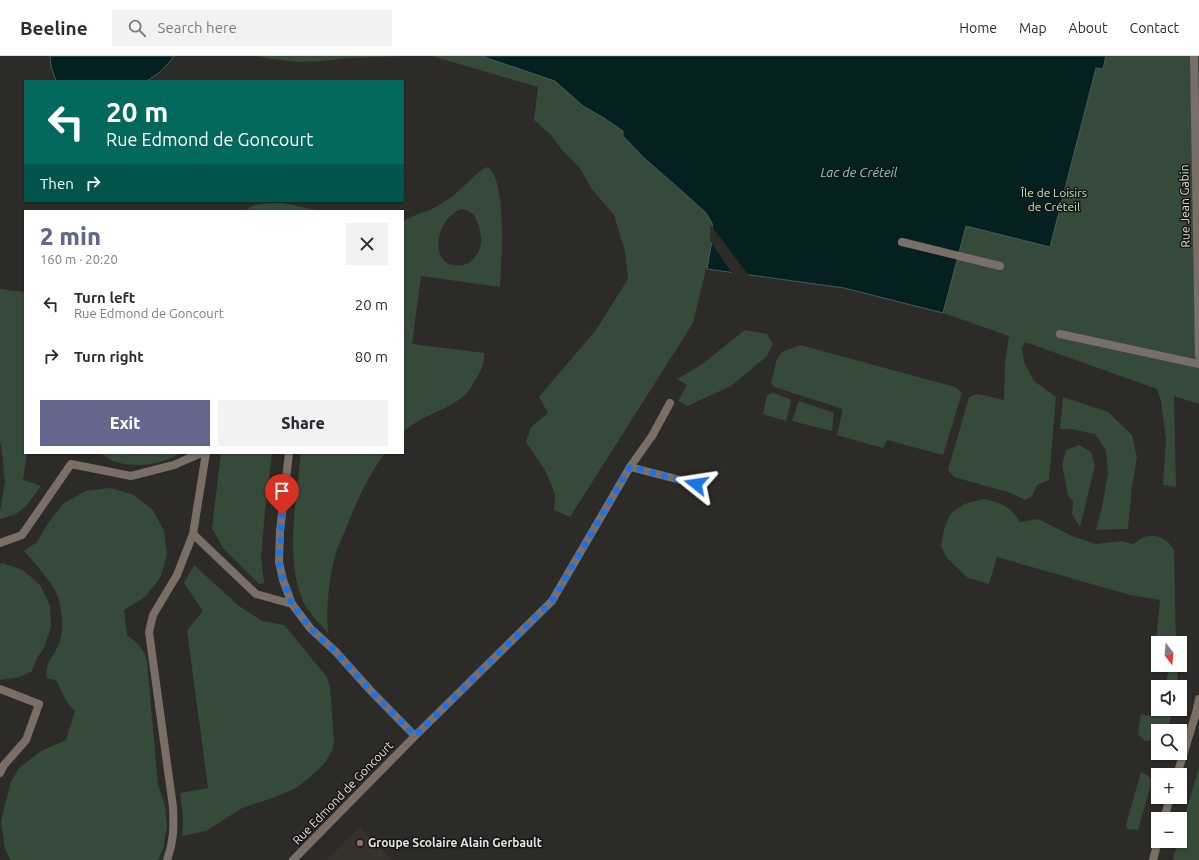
<!DOCTYPE html>
<html lang="en">
<head>
<meta charset="utf-8">
<style>
	:root { --surface:#fff; --page:#f2f2f3; --text:#2b2b33; --muted:#7c7c81; --line:#e1e1e2; --accent:#63678d }
	body { margin:0; font-family:Ubuntu,sans-serif; background:var(--page); color:var(--text); height:100vh; display:flex; flex-direction:column; font-size:15px; white-space:nowrap }
	* { box-sizing:border-box; margin:0 }
	p { font-size:13px; color:var(--muted) }
	.icon { flex:none; width:22px; height:22px; fill:none; stroke:currentColor; stroke-width:2; stroke-linecap:round; stroke-linejoin:round }
	.map { position:relative; flex:1; overflow:hidden }
	.sheet { position:absolute; left:24px; top:154px; width:380px; height:244px; display:flex; flex-direction:column; background:var(--surface); border-radius:0px; box-shadow:0 1px 3px #0004 }
	.sheet>* { flex:none }
	.hud { position:absolute; left:24px; top:24px; width:380px; height:122px; border-radius:0px; box-shadow:0 1px 3px #0004; background:#00695c; color:#fff; overflow:hidden }
	.needle { width:26px; rotate:164deg }
	.fabs { position:absolute; left:1151px; top:580px; display:grid; gap:8px }
	.fabs a { display:grid; place-items:center; width:36px; height:36px; border-radius:0px; background:var(--surface); box-shadow:0 1px 3px #0004; font-size:20px }
	.pin { position:absolute; display:grid; place-items:center; width:34px; height:34px; color:#fff; margin:-41px -17px; border-radius:50% 50% 50% 0; rotate:-45deg; box-shadow:0 0 4px #0007 }
	.pin .icon { rotate:45deg }
	.me { position:absolute; width:44px; margin:-22px; rotate:285deg; stroke-linejoin:round; filter:drop-shadow(0 0 3px #0008) }
	.turn { display:flex; align-items:center; gap:14px; height:84px; padding:0 16px; font-size:18px }
	.turn .icon { width:52px; height:52px; stroke-width:2.5 }
	.turn b { display:block; font-size:28px; line-height:34px }
	.then { display:flex; align-items:center; height:38px; padding:0 16px; background:#0003; gap:8px; font-size:15px }
	.round { display:grid; place-items:center; flex:none; width:42px; height:42px; border-radius:0px; background:var(--page) }
	.overview { display:flex; align-items:center; justify-content:space-between; height:68px; padding:0 16px }
	h1 { font-size:24px; font-weight:800; line-height:30px; color:var(--accent) }
	.primary-button { display:flex; gap:8px; margin-top:auto; padding:8px 16px }
	.primary-button a { flex:1; height:46px; border-radius:0px; background:var(--accent); color:#fff; font-size:16px; font-weight:800; line-height:46px; text-align:center }
	.primary-button a+a { background:var(--page); color:var(--text) }
	ul { padding:0; list-style:none }
	li { display:flex; align-items:center; gap:12px; height:52px; padding:0 16px }
	li div { flex:1 }
	li b { display:block; font-size:15px }
	li em { font-style:normal }
	header { display:flex; align-items:center; gap:24px; box-sizing:border-box; height:56px; padding:0 20px; background:var(--surface); border-bottom:1px solid var(--line) }
	header strong { font-size:19px }
	nav { display:flex; gap:22px; margin-inline-start:auto; font-size:14px }
	.search { width:280px; height:36px; background:var(--page); display:flex; align-items:center; gap:10px; box-sizing:border-box; padding:0 14px; border-radius:0px; color:var(--muted); font-size:15px }
	.map>svg:first-child { display:block }
	.built { fill:#38332a }
	.green { fill:#364a3a; fill-rule:evenodd }
	.water { fill:#042021; stroke:#485b5b }
	.pier { fill:#2d2b28 }
	.lines { fill:none; stroke-linecap:round; stroke-linejoin:round }
	.service { stroke:#7a6f67; stroke-width:8 }
	.minor { stroke:#7a6f67; stroke-width:8 }
	.route { stroke:#1a73e8; stroke-width:7; stroke-dasharray:0 12.6 }
	.education-dot { fill:#8d6e63; stroke:#151412; stroke-width:1.5 }
	.labels { text-anchor:middle; stroke-width:3; stroke-linejoin:round; paint-order:stroke }
	.park-label { font-size:12px; fill:#b9e9c2; stroke:#151412 }
	.street-label { font-size:12px; fill:#e6e5e3; stroke:#151412 }
	.poi-label { font-size:12px; font-weight:bold; fill:#e6e5e3; stroke:#151412; text-anchor:start }
	.water-label { font-size:13px; font-style:italic; fill:#86ced2; stroke:#151412 }
</style>
</head>
<body>
<header>
<strong>Beeline</strong>
<div class="search"><svg class="icon" aria-label="search" viewBox="0 0 24 24"><circle cx="10" cy="10" r="6"/><path d="M15 15l6 6"/></svg>Search here</div>
<nav><a>Home</a><a>Map</a><a>About</a><a>Contact</a></nav>
</header>
<div class="map">
<svg width="1199" height="804" viewBox="0 0 1199 804">
	<rect width="100%" height="100%" fill="#2d2b28"/>
	<path class="built" d="M359,771L392,804H327Z"/>
	<path class="green" d="M256,0H406L348,2L322,5L298,6L272,3Z
		M432,0H1199V348L1174,340L1176,431L1163,429L1166,384L1161,345L1157,333L1025,286L1022,292L1024,306L1034,325L1056,341L1049,424L1037,429L1032,440L1025,444L1011,437L954,421L948,414L969,341L978,338L1004,344L1005,308L1009,280L943,257L844,232L707,213H706L693,267L570,461L554,454L555,438L545,414L526,386L531,371L548,357L539,341L596,274L628,223L625,195L614,159L591,132L580,112L563,95L550,78L534,64L538,31Z
		M487,111C508,122 501,209 500,231L421,220L412,288L484,297C485,306 481,315 476,323C473,327 470,334 466,338C448,355 421,359 403,376V165L418,158L430,154L439,149L452,141L479,116ZM462,153C466,154 470,155 473,158C478,163 482,180 481,187C480,200 467,213 454,209C451,209 447,208 445,206C432,193 440,166 454,157C456,155 459,154 462,153Z
		M283,147L321,155H245C254,146 271,147 283,147Z
		M0,233L25,236V397H27L23,424L41,430L27,449L16,458L0,463V455L5,425L1,389L0,386Z
		M745,274L767,278L773,288L767,300L731,330L687,350L678,345L687,329L677,323L701,309Z
		M800,289L955,331L962,337L943,399L887,384L883,392L837,379L843,353L774,331L771,327L777,303L782,296Z
		M773,337L790,343L791,346L786,365L763,358L767,339Z
		M1063,341L1108,356L1132,379L1137,401L1132,430L1128,473L1096,474L1102,451L1108,418L1106,394L1095,378L1071,373H1060Z
		M799,345L834,357L832,375L792,365Z
		M1079,389L1091,396L1095,409L1080,471L1072,458L1073,446L1068,439L1062,409L1066,394Z
		M100,397H182C160,408 134,414 111,404C107,402 103,399 100,397Z
		M221,397H272L265,455L261,502L264,527L259,528L223,492L212,472Z
		M301,397H385C367,421 355,449 344,477C341,484 337,492 335,500C329,524 326,551 328,577C320,568 312,560 306,551C303,547 302,541 300,537C286,496 297,440 301,397Z
		M110,432L134,439L153,454L164,475L167,499L160,522L145,541L124,554L127,579C137,587 144,592 147,605L158,729L165,750L167,771L163,793L158,804H11L5,793L1,765L11,725L19,712L41,695L66,684L75,655C66,647 62,637 57,625L47,622C44,608 54,600 59,588C65,573 62,548 55,534C47,521 34,506 24,495L37,486L49,466L64,447L86,435Z
		M985,443C1003,448 1010,450 1020,466L1038,463L1074,481L1096,488L1121,485L1134,488C1136,486 1139,484 1142,482C1154,476 1168,482 1174,494L1176,587H1158V605L1151,603L1157,576L1160,544L1130,539L997,501L989,528L968,522L947,502L941,490L944,474L950,458L964,448Z
		M2,507L23,514L40,529L50,549L51,571L44,592L37,602L32,615L20,621L0,624V508Z
		M194,509L239,550L262,565L284,569L326,620L330,630L334,685L332,695L324,708L309,722L296,732L275,741L242,752L206,775L182,780L183,762L180,737L208,732L187,574L203,555L184,527Z
		M1171,609H1177L1178,631H1164Z
		M1158,653H1173L1169,668L1164,675H1158V683L1145,685L1138,678L1141,658L1156,661Z
		M1199,710V804H1173L1178,785H1180V778Z
		M1141,716L1147,719L1152,724L1138,774L1127,773L1126,769Z"/>
	<path class="water" d="M50,0H174C167,10 157,20 146,25H56L51,10Z
		M481,0H1106L1103,13L1096,12L1050,191L966,170L943,257L844,232L707,213L713,179L712,167L706,157L683,136L644,102L623,80V75L604,62L583,50L555,25Z"/>
	<path class="pier" d="M710,168L749,220L733,218L710,185Z"/>
	<g class="lines">
		<path class="service" d="M902,186L1000,210
			M1060,278L1199,308
			M206,397L193,478L256,538L292,548
			M289,397L280,475L279,506L283,524L292,548L310,572L336,596L370,634L415,680
			M630,411L696,428
			M0,487L22,479L71,408L131,420L174,409L201,397
			M0,633L39,648L26,684L4,709L0,717
			M167,804C174,785 174,771 173,751L149,576L153,559L177,519L193,478"/>
		<path class="minor" d="M1194,0L1199,300
			M1177,719L1196,657L1199,643
			M1164,763L1170,741
			M293,804L415,680L552,545L630,411L652,380L670,347
			M1153,804L1158,785"/>
	</g>
	<g class="lines">
		<path class="route" d="M282,459L279,506L283,524L292,548L310,572L336,596L370,634L415,680L552,545L630,411L696,428"/>
	</g>
	<circle class="education-dot" cx="360" cy="787" r="4"/>
	<g class="labels">
		<g class="park-label">
			<text x="1054" y="141">Île de Loisirs<tspan x="1054" dy="14">de Créteil</tspan></text>
		</g>
		<g class="street-label">
			<text transform="translate(1185 150) rotate(-91)" y="4">Rue Jean Gabin</text>
			<text transform="translate(343 737) rotate(-46)" y="4">Rue Edmond de Goncourt</text>
		</g>
		<g class="poi-label">
			<text x="368" y="791">Groupe Scolaire Alain Gerbault</text>
		</g>
		<g class="water-label">
			<text x="859" y="121">Lac de Créteil</text>
		</g>
	</g>
</svg>
<div class="fabs">
<a><svg class="needle" viewBox="-14 -14 28 28"><path d="M0-13l5 13h-10z" fill="#e53935"/><path d="M0 13l5-13h-10z" fill="#7c7c81"/></svg></a>
<a><svg class="icon" aria-label="sound" viewBox="0 0 24 24"><path d="M4 9h4l5-4v14l-5-4H4zM17 9q2 3 0 6"/></svg></a>
<a><svg class="icon" aria-label="search" viewBox="0 0 24 24"><circle cx="10" cy="10" r="6"/><path d="M15 15l6 6"/></svg></a>
<a>+</a>
<a>−</a>
</div>
<div class="pin" style="left:282px;top:459px;background:#d93025"><svg class="icon" aria-label="arrive" viewBox="0 0 24 24"><path d="M6 21V4h12l-3 4 3 4H6"/></svg></div>
<svg class="me" style="left:696px;top:428px" viewBox="-20 -20 40 40"><path d="M0-17L14 15 0 8-14 15z" fill="#1a73e8" stroke="#fff" stroke-width="4"/></svg>
<div class="hud">
<div class="turn"><svg class="icon" aria-label="left" viewBox="0 0 24 24"><path d="M17 20v-9H6M10 6l-5 5 5 5"/></svg><div><b>20 m</b>Rue Edmond de Goncourt</div></div>
<div class="then">Then<svg class="icon" aria-label="right" viewBox="0 0 24 24"><path d="M7 20v-9h11M14 6l5 5-5 5"/></svg></div>
</div>
<section class="sheet">
<div class="overview"><div><h1>2 min</h1><p>160 m · 20:20</p></div><a class="round"><svg class="icon" aria-label="close" viewBox="0 0 24 24"><path d="M6 6l12 12M18 6L6 18"/></svg></a></div>
<ul>
<li><svg class="icon" aria-label="left" viewBox="0 0 24 24"><path d="M17 20v-9H6M10 6l-5 5 5 5"/></svg><div><b>Turn left</b><p>Rue Edmond de Goncourt</p></div><em>20 m</em></li>
<li><svg class="icon" aria-label="right" viewBox="0 0 24 24"><path d="M7 20v-9h11M14 6l5 5-5 5"/></svg><div><b>Turn right</b></div><em>80 m</em></li>
</ul>
<div class="primary-button"><a>Exit</a><a>Share</a></div>
</section>
</div>
</body>
</html>
